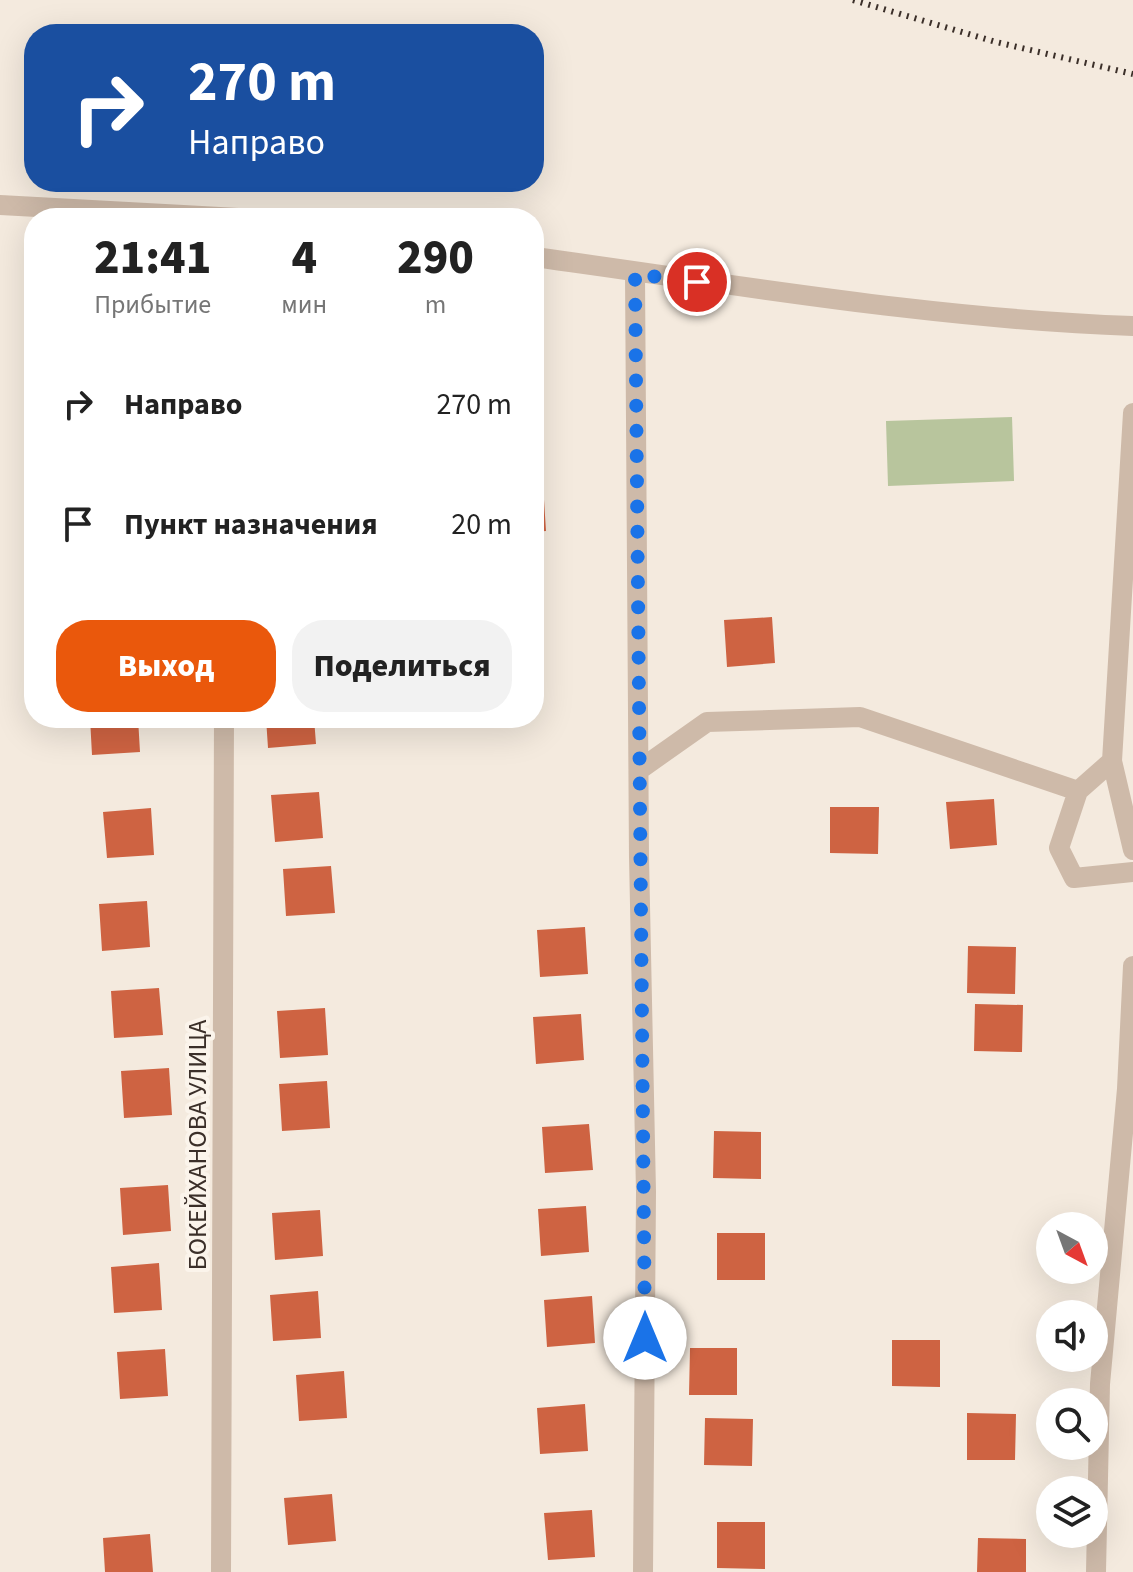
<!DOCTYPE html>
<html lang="ru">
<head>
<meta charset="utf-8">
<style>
	:root { --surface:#fff; --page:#f2f2f2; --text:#222; --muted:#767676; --accent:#ea580c }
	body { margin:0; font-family:"Source Sans 3",sans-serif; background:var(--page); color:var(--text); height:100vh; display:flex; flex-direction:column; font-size:30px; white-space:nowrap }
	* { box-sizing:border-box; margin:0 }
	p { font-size:26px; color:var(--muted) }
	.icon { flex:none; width:44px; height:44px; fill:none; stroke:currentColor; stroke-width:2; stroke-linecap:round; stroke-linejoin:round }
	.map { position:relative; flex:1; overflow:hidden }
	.panel { position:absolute; left:24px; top:208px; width:520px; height:520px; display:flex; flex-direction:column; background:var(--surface); border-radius:32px; box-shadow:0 8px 32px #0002 }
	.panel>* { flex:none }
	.banner { position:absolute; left:24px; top:24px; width:520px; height:168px; border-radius:32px; box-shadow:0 8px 32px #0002; background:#1a4fa0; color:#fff; overflow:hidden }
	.needle { width:52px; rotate:139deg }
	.tools { position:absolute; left:1036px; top:1212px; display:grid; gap:16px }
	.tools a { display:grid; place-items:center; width:72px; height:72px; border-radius:50%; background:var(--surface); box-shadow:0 8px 32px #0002; font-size:40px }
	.pin { position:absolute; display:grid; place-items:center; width:68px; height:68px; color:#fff; margin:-34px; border:4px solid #fff; border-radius:50%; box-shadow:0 2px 8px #0007 }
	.me { position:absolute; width:88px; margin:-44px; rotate:0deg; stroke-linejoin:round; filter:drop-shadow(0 0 6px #0008) }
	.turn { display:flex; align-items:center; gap:28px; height:168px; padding:0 32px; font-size:36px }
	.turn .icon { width:104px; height:104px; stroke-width:2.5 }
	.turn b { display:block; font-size:56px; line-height:68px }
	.eta { display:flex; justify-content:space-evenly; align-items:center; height:136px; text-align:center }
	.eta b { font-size:48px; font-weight:800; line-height:56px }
	.cta { display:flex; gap:16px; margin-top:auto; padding:16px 32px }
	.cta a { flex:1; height:92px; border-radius:32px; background:var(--accent); color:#fff; font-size:32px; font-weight:800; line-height:92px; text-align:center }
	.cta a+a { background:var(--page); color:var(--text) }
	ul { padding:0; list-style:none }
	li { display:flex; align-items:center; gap:24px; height:120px; padding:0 32px }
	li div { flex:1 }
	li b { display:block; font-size:30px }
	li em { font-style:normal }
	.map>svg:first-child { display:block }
	.green { fill:#b8c59d }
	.building { fill:#ce6342 }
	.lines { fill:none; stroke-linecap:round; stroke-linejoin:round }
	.minor { stroke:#cebaa9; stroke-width:20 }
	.rail { stroke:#3b2f29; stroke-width:6; stroke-dasharray:2 6; stroke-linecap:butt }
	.route { stroke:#1a73e8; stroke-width:14; stroke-dasharray:0 25.2 }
	.labels { text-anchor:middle; stroke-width:8; stroke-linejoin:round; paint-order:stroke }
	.street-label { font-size:26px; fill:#3b2f29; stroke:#fbf4eb }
</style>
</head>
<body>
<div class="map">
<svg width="1133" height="1572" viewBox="0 0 1133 1572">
	<rect width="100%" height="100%" fill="#f4eade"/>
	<path class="green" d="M1012,417L1014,481L888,486L886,421Z"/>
	<path class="building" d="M543,484L546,531L534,532V485Z
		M772,617L775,663L727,667L724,620Z
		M90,718H138L140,752L92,755Z
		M266,718H314L316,744L268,748Z
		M319,792L323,838L275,842L271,795Z
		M994,799L997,845L950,849L946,802Z
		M830,807H879L878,854L830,853Z
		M151,808L154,855L107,858L103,812Z
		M331,866L335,913L286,916L283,869Z
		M147,901L150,947L102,951L99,904Z
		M585,927L588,974L540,977L537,930Z
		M968,946L1016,947L1015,994L967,993Z
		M159,988L163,1035L114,1038L111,991Z
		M975,1004L1023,1005L1022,1052L974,1051Z
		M325,1008L328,1055L280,1058L277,1011Z
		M581,1014L584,1060L536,1064L533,1017Z
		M169,1068L172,1115L124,1118L121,1071Z
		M327,1081L330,1128L282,1131L279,1084Z
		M589,1124L593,1170L545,1173L542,1127Z
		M714,1131L761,1132V1179L713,1178Z
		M168,1185L171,1231L123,1235L120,1188Z
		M586,1206L589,1252L541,1256L538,1209Z
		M320,1210L323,1256L275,1260L272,1213Z
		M717,1233H765V1280H717Z
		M159,1263L162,1310L114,1313L111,1267Z
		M318,1291L321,1338L273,1341L270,1295Z
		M592,1296L595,1343L547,1347L544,1300Z
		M892,1340H940V1387L892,1386Z
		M690,1348H737V1395H689Z
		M165,1349L168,1396L120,1399L117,1352Z
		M344,1371L347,1418L299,1421L296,1375Z
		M585,1404L588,1451L540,1454L537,1408Z
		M967,1413L1016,1414L1015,1460H967Z
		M705,1418L753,1419L752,1466L704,1465Z
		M332,1494L336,1541L288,1545L284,1498Z
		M592,1510L595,1557L548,1560L544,1513Z
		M717,1522H765V1569L717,1568Z
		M150,1534L153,1572H105L103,1538Z
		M978,1538L1026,1539V1572H977Z"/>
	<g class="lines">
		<path class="minor" d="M0,205L238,218
			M534,257C733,284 932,319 1133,326
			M635,274L639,857L646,1192L643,1572
			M1133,413L1112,761L1133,850
			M1112,761L1078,791L1059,848L1074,878L1133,872
			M639,770L707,722L860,717L1078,791
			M221,1572L224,718
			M1096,1572L1100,1384L1127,1089L1133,966"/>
		<path class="rail" d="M853,0L996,42L1133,74"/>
	</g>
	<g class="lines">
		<path class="route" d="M645,1338L635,274L697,282"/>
	</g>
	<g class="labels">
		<g class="street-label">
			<text transform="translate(197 1145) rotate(-90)" y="9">БОКЕЙХАНОВА УЛИЦА</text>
		</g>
	</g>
</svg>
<div class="tools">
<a><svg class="needle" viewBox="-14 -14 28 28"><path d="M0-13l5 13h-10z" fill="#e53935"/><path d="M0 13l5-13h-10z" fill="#767676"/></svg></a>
<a><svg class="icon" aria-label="sound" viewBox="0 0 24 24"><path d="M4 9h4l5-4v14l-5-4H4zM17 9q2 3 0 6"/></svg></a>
<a><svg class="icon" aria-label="search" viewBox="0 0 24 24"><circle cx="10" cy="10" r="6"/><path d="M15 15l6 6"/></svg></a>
<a><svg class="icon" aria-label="layers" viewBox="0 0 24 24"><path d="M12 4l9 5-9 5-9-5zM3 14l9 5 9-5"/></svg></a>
</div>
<div class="pin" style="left:697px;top:282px;background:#d93025"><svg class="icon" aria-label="arrive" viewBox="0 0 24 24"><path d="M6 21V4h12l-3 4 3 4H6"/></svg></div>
<svg class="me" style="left:645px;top:1338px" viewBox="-20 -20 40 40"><circle r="19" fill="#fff"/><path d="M0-13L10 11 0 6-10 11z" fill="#1a73e8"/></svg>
<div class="banner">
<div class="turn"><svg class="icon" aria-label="right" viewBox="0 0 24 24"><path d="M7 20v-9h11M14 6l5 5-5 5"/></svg><div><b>270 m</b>Направо</div></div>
</div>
<section class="panel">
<div class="eta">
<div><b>21:41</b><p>Прибытие</p></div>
<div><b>4</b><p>мин</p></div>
<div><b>290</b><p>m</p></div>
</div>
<ul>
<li><svg class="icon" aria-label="right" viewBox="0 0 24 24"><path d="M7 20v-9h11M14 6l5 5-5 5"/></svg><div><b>Направо</b></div><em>270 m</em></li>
<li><svg class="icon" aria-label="arrive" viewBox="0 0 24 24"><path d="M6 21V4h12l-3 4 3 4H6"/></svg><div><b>Пункт назначения</b></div><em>20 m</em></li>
</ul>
<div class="cta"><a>Выход</a><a>Поделиться</a></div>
</section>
</div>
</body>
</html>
